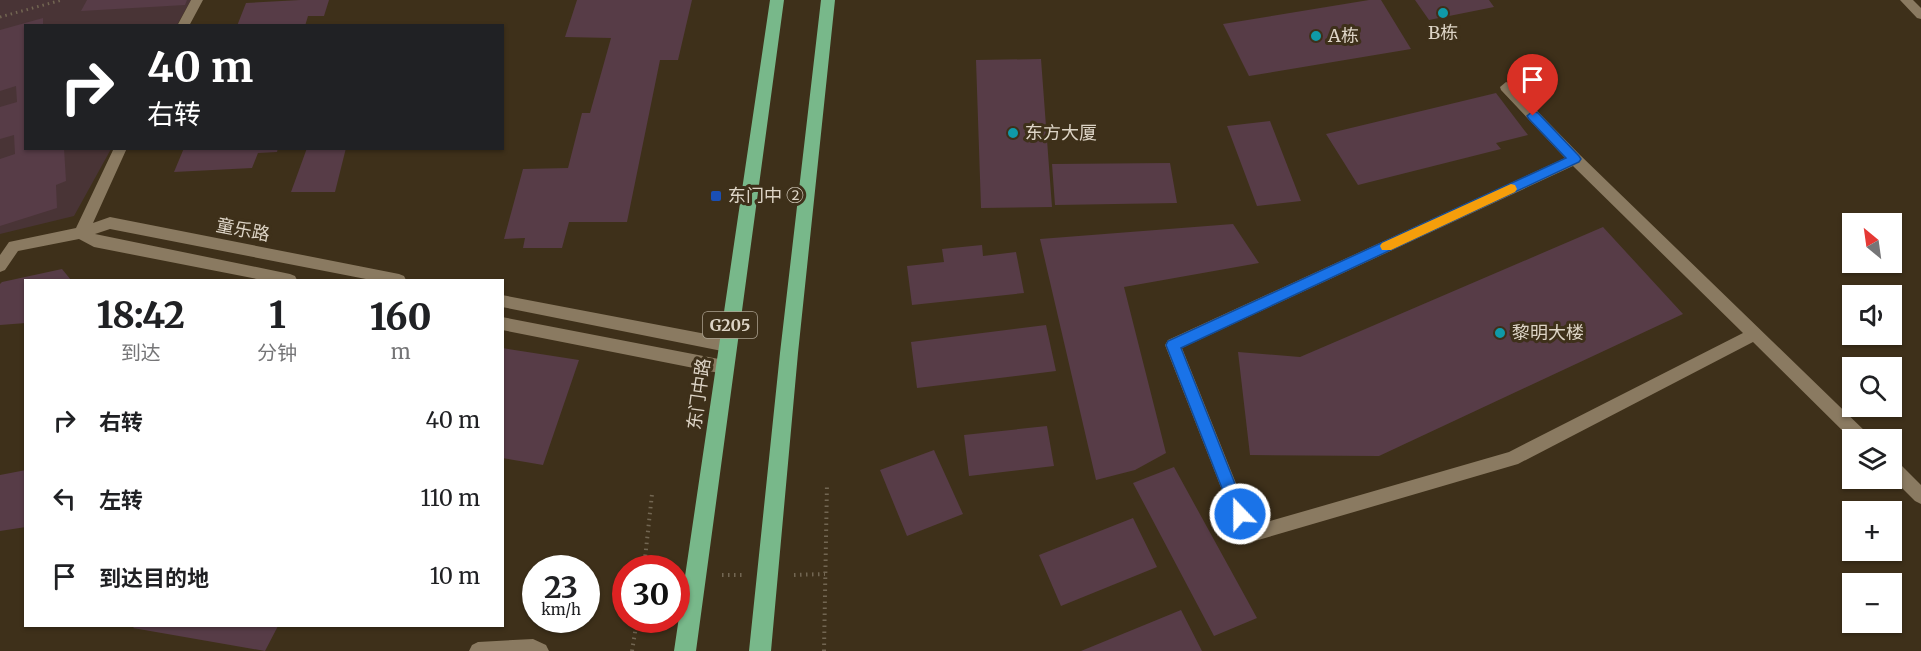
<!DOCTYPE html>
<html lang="zh">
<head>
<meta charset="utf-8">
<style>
	:root { --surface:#fff; --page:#f2f2f2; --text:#202124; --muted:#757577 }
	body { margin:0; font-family:Merriweather,"Noto Sans SC",serif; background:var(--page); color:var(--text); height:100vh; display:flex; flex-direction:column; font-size:22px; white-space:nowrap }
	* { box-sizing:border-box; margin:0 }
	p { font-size:20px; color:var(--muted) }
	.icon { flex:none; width:33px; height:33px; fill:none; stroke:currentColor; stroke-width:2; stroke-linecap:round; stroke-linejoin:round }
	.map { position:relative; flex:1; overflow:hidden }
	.details { position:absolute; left:24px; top:279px; width:480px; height:348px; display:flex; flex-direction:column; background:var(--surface); border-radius:0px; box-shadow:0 2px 4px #0004 }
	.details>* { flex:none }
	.hud { position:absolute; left:24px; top:24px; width:480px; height:126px; border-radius:0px; box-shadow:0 2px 4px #0004; background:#202124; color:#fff; overflow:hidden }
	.needle { width:39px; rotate:331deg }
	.buttons { position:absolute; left:1842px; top:213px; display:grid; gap:12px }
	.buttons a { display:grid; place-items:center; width:60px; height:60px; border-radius:0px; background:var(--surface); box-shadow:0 2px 4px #0004; font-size:30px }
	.speed { position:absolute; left:522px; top:555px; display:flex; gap:12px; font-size:30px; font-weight:700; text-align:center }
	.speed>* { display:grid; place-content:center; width:78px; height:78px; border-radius:50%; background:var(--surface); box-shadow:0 2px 4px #0004; line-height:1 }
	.speed small { font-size:15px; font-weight:400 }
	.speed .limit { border:9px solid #d22; background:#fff; color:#111 }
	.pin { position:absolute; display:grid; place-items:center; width:51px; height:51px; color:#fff; margin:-62px -26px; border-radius:50% 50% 50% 0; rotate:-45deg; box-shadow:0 0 6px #0007 }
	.pin .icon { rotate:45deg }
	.me { position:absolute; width:66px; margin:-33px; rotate:338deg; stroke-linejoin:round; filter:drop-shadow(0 0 4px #0008) }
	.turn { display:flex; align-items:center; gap:21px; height:126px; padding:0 24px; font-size:27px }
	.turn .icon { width:78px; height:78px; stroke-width:2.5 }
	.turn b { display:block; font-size:42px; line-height:51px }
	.eta { display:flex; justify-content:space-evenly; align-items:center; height:102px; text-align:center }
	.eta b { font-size:36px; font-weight:800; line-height:42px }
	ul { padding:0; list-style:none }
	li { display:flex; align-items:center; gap:18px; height:78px; padding:0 24px }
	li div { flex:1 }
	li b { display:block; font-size:22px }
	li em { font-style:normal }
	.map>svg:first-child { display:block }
	.education { fill:#493436 }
	.building { fill:#573c47 }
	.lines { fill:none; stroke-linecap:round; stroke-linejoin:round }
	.path-far1 { stroke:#726652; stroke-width:3; stroke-dasharray:1.5 4; stroke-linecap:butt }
	.path { stroke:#726652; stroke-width:4; stroke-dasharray:1.5 4.5; stroke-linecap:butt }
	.minor { fill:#8a7a61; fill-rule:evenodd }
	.highway { fill:#78b88a; fill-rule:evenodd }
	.route { fill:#1a73e8; stroke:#114b97; stroke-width:1.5 }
	.slow { fill:#f59e0b }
	.culture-dot { fill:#0f9aa8; stroke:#3e301a; stroke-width:2 }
	.transit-dot { fill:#1a4fb4; stroke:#3e301a; stroke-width:2 }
	.labels { text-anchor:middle; stroke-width:6; stroke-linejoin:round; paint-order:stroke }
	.shield { fill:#3e301a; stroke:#ada392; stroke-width:1.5 }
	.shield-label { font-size:16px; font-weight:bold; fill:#ddd4c6 }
	.poi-label { font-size:18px; fill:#ddd4c6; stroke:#3e301a; text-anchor:start }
	.street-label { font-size:18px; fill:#ddd4c6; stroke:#3e301a }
</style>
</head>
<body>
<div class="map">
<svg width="1921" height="651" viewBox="0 0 1921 651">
	<rect width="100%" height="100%" fill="#3e301a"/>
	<path class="education" d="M0,0H191L177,25L26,26V148L111,149L74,216L0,234Z"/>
	<path class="building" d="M87,0H187L185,5L81,11Z
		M300,0H329L324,16H308L305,26H237L246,3Z
		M577,0H692L678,60H660L627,222H569L562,248H523L525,238L504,239L523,169L568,168L582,113H590L611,38L565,37Z
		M1369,0H1381L1411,49L1249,76L1223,24Z
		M1415,0H1489L1494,7L1429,20Z
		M43,18V26H26V148H64L66,181L56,185L57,208L0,226V159L15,154L14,135L0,139V107L17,102L16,86L0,91V30Z
		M1041,59L1052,207L981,208L976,60Z
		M1496,93L1528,135L1496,143L1501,149L1358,185L1326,134Z
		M1270,121L1301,201L1257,206L1227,126Z
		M184,148H278L277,152L258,153L252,168L174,172Z
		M307,148H346L335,192H291Z
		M1170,163L1177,203L1055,205L1052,164Z
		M1233,224L1259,263L1124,287L1166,453L1135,470L1096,480L1040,239Z
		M1603,227L1683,314L1379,456L1250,455L1238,352L1300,357Z
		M982,245L983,256L1016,252L1024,293L912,305L907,266L944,262L942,249Z
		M62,269L71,280H26V323L0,325V284L2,282Z
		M1046,325L1056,371L917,388L911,342Z
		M502,348L579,360L543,465L502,458Z
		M1047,426L1054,466L969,476L964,435Z
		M934,450L963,514L907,536L880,470Z
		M1174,467L1257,618L1214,636L1133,483Z
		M26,470V527L0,531V475Z
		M1133,518L1157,567L1061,606L1039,555Z
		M1181,610L1202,651H1081Z
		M135,626H278L265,651L133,628Z"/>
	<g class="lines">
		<path class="path-far1" d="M0,17L62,0"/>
		<path class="path" d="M644,568L652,494
			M722,575H742
			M794,575L825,574
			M632,651L637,620
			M824,651L827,483"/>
		<path class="minor" d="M191,0H203L189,26H177Z
			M1900,0H1913L1921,8V19L1917,18Z
			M1506,82L1511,84L1580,155L1869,435L1871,440H1852L1753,342L1518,464L1248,543L1242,541L1165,345L1168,340L1565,158L1501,90L1500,87ZM1573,166L1743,333L1509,452L1253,526L1182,348Z
			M114,148H127L93,223L110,217L399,274L404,276L406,280H371L110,229L95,234L290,274L295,276L297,280H262L94,247L79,239L18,251L5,270L0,272V255L9,242L76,228Z
			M502,295L727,338L732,340L735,345L732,350L727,352L502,307Z
			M502,317L724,360L729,362L732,367L729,372L724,374L502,330Z
			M1892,459L1898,462L1921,485V504L1915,501L1892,478Z
			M533,639L546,645L549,651H469L472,645L478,642Z"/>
		<path class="highway" d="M770,0H784L696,651H674Z
			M821,0H835L798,353L771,651H749L780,353Z"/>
	</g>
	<path class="route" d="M1533,111L1538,113L1579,156L1581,159L1579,162L1181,348L1247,514L1245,519L1240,521L1234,519L1166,345L1168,341L1566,158L1529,119L1527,116Z"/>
	<path class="slow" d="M1511,184L1515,185L1517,189L1515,192L1391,250H1382L1380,246L1382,243Z"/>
	<g class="culture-dot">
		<circle cx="1443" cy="13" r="6"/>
		<circle cx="1316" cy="36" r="6"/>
		<circle cx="1013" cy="133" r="6"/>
		<circle cx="1500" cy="333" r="6"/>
	</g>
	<rect class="transit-dot" x="710" y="190" width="12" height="12" rx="3"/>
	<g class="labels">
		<rect class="shield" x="703" y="312" width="54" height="26" rx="4.5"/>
		<g class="shield-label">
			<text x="730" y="331">G205</text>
		</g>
		<g class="poi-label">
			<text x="1443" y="39" text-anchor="middle">B栋</text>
			<text x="1328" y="42">A栋</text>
			<text x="1025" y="139">东方大厦</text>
			<text x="728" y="202">东门中 ②</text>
			<text x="1512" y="339">黎明大楼</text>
		</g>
		<g class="street-label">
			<text transform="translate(243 230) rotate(11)" y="6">童乐路</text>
			<text transform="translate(699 394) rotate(-82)" y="6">东门中路</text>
		</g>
	</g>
</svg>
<div class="buttons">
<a><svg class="needle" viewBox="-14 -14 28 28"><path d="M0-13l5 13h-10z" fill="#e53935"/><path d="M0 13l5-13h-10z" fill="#757577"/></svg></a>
<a><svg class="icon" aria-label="sound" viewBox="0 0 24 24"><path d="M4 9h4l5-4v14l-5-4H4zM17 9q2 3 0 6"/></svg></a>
<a><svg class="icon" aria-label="search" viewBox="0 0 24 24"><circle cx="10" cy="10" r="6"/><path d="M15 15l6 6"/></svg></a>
<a><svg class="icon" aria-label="layers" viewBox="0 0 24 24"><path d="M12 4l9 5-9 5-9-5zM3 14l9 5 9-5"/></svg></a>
<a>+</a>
<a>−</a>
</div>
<div class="speed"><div>23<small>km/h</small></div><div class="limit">30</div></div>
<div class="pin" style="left:1533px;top:116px;background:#d93025"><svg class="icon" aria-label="arrive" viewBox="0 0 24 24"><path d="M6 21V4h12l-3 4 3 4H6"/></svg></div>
<svg class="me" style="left:1240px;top:514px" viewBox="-20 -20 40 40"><circle r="17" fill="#1a73e8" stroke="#fff" stroke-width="3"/><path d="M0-11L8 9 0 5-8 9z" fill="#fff"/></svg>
<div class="hud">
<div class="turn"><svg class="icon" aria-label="right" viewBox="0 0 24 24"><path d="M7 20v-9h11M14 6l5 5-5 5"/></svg><div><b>40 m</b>右转</div></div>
</div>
<section class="details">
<div class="eta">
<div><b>18:42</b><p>到达</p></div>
<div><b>1</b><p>分钟</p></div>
<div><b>160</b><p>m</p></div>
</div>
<ul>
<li><svg class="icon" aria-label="right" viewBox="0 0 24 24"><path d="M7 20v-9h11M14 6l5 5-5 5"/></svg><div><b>右转</b></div><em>40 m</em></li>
<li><svg class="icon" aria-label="left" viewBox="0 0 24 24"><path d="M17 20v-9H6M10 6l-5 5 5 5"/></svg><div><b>左转</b></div><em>110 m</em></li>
<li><svg class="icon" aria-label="arrive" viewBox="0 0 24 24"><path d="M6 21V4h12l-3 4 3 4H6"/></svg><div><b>到达目的地</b></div><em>10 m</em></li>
</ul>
</section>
</div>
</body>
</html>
